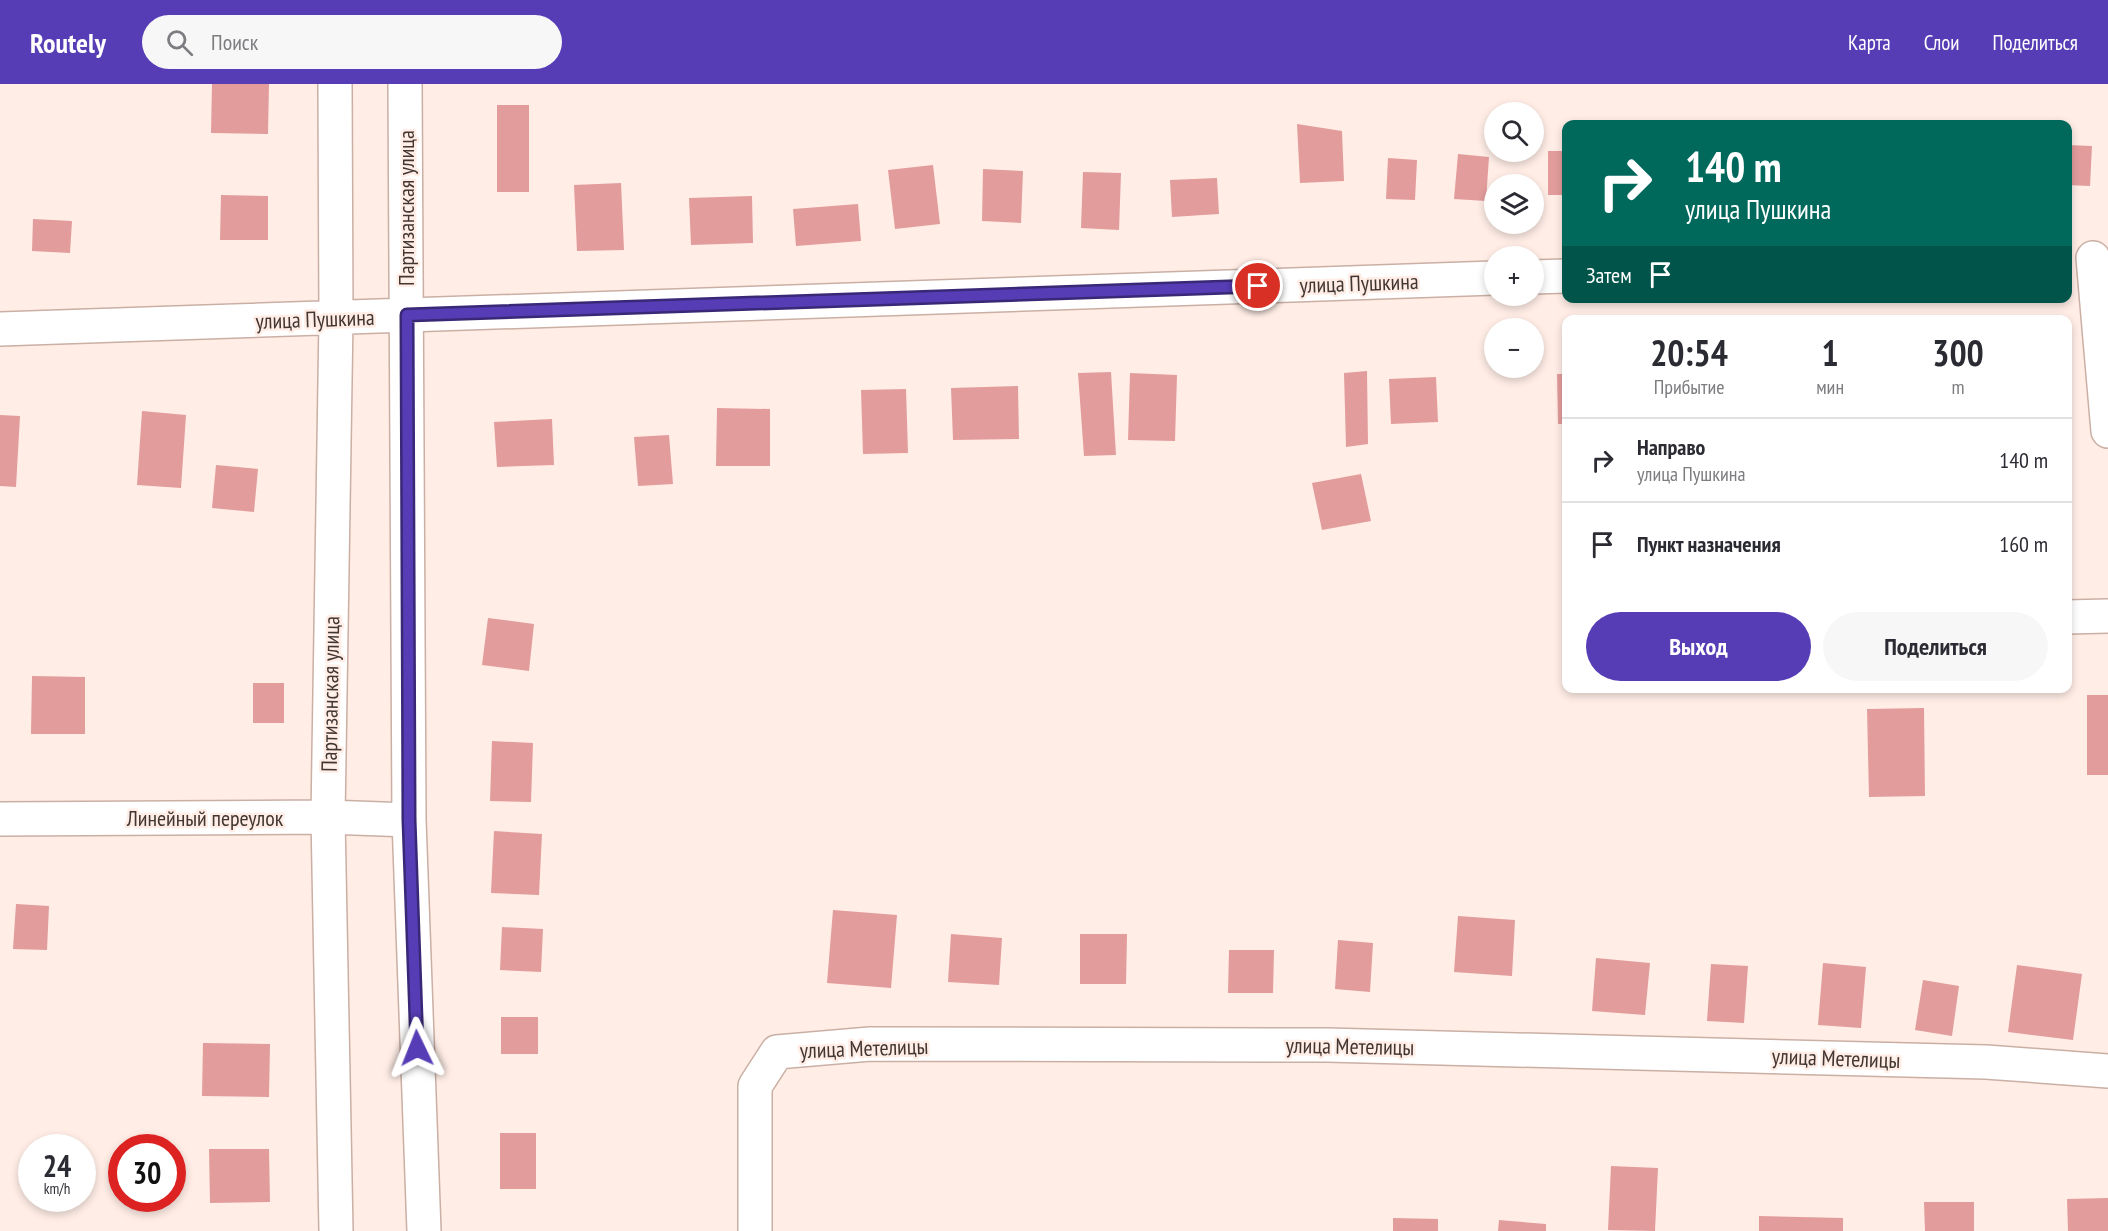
<!DOCTYPE html>
<html lang="ru">
<head>
<meta charset="utf-8">
<style>
	:root { --surface:#fff; --page:#f7f7f7; --text:#2b2b33; --muted:#7c7c81; --line:#e1e1e2; --accent:#573db5 }
	body { margin:0; font-family:"PT Sans Narrow",sans-serif; background:var(--page); color:var(--text); height:100vh; display:flex; flex-direction:column; font-size:22px; white-space:nowrap }
	* { box-sizing:border-box; margin:0 }
	p { font-size:20px; color:var(--muted) }
	.icon { flex:none; width:33px; height:33px; fill:none; stroke:currentColor; stroke-width:2; stroke-linecap:round; stroke-linejoin:round }
	.map { position:relative; flex:1; overflow:hidden }
	.details { position:absolute; left:1562px; top:231px; width:510px; height:378px; display:flex; flex-direction:column; background:var(--surface); border-radius:12px; box-shadow:0 3px 9px #0003 }
	.details>* { flex:none }
	.guide { position:absolute; left:1562px; top:36px; width:510px; height:183px; border-radius:12px; box-shadow:0 3px 9px #0003; background:#00695c; color:#fff; overflow:hidden }
	.controls { position:absolute; left:1484px; top:18px; display:grid; gap:12px }
	.controls a { display:grid; place-items:center; width:60px; height:60px; border-radius:50%; background:var(--surface); box-shadow:0 3px 9px #0003; font-size:30px }
	.speed { position:absolute; left:18px; top:1050px; display:flex; gap:12px; font-size:30px; font-weight:700; text-align:center }
	.speed>* { display:grid; place-content:center; width:78px; height:78px; border-radius:50%; background:var(--surface); box-shadow:0 3px 9px #0003; line-height:1 }
	.speed small { font-size:15px; font-weight:400 }
	.speed .limit { border:9px solid #d22; background:#fff; color:#111 }
	.pin { position:absolute; display:grid; place-items:center; width:51px; height:51px; color:#fff; margin:-26px; border:3px solid #fff; border-radius:50%; box-shadow:0 2px 6px #0007 }
	.me { position:absolute; width:66px; margin:-33px; rotate:358deg; stroke-linejoin:round; filter:drop-shadow(0 0 4px #0008) }
	.turn { display:flex; align-items:center; gap:21px; height:126px; padding:0 24px; font-size:27px }
	.turn .icon { width:78px; height:78px; stroke-width:2.5 }
	.turn b { display:block; font-size:42px; line-height:51px }
	.then { display:flex; align-items:center; height:57px; padding:0 24px; background:#0003; gap:12px; font-size:22px }
	.eta { display:flex; justify-content:space-evenly; align-items:center; height:102px; text-align:center }
	.eta b { font-size:36px; font-weight:700; line-height:42px }
	.cta { display:flex; gap:12px; margin-top:auto; padding:12px 24px }
	.cta a { flex:1; height:69px; border-radius:36px; background:var(--accent); color:#fff; font-size:24px; font-weight:700; line-height:69px; text-align:center }
	.cta a+a { background:var(--page); color:var(--text) }
	ul { padding:0; list-style:none }
	li { display:flex; align-items:center; gap:18px; height:84px; padding:0 24px; border-top:2px solid var(--line) }
	li div { flex:1 }
	li b { display:block; font-size:22px }
	li em { font-style:normal }
	header { display:flex; align-items:center; gap:36px; box-sizing:border-box; height:84px; padding:0 30px; background:var(--accent); color:#fff }
	header strong { font-size:28px }
	nav { display:flex; gap:33px; margin-inline-start:auto; font-size:21px }
	.search { width:420px; height:54px; background:var(--page); display:flex; align-items:center; gap:15px; box-sizing:border-box; padding:0 21px; border-radius:33px; color:var(--muted); font-size:22px }
	.map>svg:first-child { display:block }
	.building { fill:#e39c9c }
	.lines { fill:none; stroke-linecap:round; stroke-linejoin:round }
	.minor-casing { stroke:#caafa4; stroke-width:36 }
	.minor { stroke:#fff; stroke-width:33 }
	.route-casing { stroke:#392876; stroke-width:15 }
	.route { stroke:#573db5; stroke-width:10 }
	.labels { text-anchor:middle; stroke-width:5; stroke-linejoin:round; paint-order:stroke }
	.street-label { font-size:22px; fill:#423632; stroke:#ffede6 }
</style>
</head>
<body>
<header>
<strong>Routely</strong>
<div class="search"><svg class="icon" aria-label="search" viewBox="0 0 24 24"><circle cx="10" cy="10" r="6"/><path d="M15 15l6 6"/></svg>Поиск</div>
<nav><a>Карта</a><a>Слои</a><a>Поделиться</a></nav>
</header>
<div class="map">
<svg width="2108" height="1147" viewBox="0 0 2108 1147">
	<rect width="100%" height="100%" fill="#ffede6"/>
	<path class="building" d="M212,0H269L268,50L211,49Z
		M497,21H529V108H497Z
		M1297,40L1342,47L1344,97L1300,99Z
		M2067,61L2092,62L2090,102L2067,101Z
		M1548,67H1566V111H1548Z
		M1458,70L1489,73L1486,117L1454,115Z
		M1388,74L1417,76L1415,116L1386,115Z
		M933,81L940,140L895,145L888,86Z
		M983,85L1023,87L1021,139L982,137Z
		M1083,88L1121,89L1119,146L1081,144Z
		M1217,94L1219,130L1172,133L1170,96Z
		M621,99L624,166L577,167L574,101Z
		M221,111L268,112V156H220Z
		M752,112L753,159L691,161L689,114Z
		M858,120L861,157L796,162L793,125Z
		M33,135L72,137L70,169L32,167Z
		M1367,287L1368,360L1346,363L1344,289Z
		M1111,288L1116,371L1084,372L1078,289Z
		M1130,289L1177,291L1175,357L1128,356Z
		M1557,290H1566V340H1558Z
		M1436,293L1438,338L1391,340L1389,295Z
		M1018,302L1019,355L953,356L951,304Z
		M906,305L908,369L863,370L861,306Z
		M717,324L770,325V382H716Z
		M142,327L186,331L181,404L137,401Z
		M0,331L20,332L16,403L0,402Z
		M552,335L554,381L497,383L494,338Z
		M669,351L673,400L638,402L634,353Z
		M216,381L258,385L254,428L212,424Z
		M1361,390L1371,437L1322,446L1312,399Z
		M488,534L534,540L529,587L482,581Z
		M32,592L85,593V650H31Z
		M253,599H284V639H253Z
		M2087,611H2108V691H2087Z
		M1924,624L1925,712L1869,713L1867,625Z
		M492,657L533,659L531,718L490,717Z
		M494,747L542,750L539,811L491,809Z
		M16,820L49,822L47,866L13,865Z
		M833,826L897,831L891,904L827,899Z
		M1458,832L1515,836L1512,892L1454,888Z
		M502,843L543,845L541,888L500,886Z
		M951,850L1002,854L999,901L948,898Z
		M1080,850H1127L1126,900H1080Z
		M1338,856L1373,859L1370,908L1335,905Z
		M1229,866H1274L1273,909H1228Z
		M1596,874L1650,879L1645,931L1592,927Z
		M1823,879L1866,883L1861,944L1818,941Z
		M1711,880L1748,882L1744,939L1707,937Z
		M2017,881L2082,890L2073,956L2008,948Z
		M1923,896L1959,902L1952,952L1915,946Z
		M501,933H538V970H501Z
		M203,959L270,960L269,1013L202,1012Z
		M500,1049H536V1105H500Z
		M209,1065H269L270,1118L210,1119Z
		M1611,1082L1658,1084L1655,1147L1608,1146Z
		M2108,1114V1147H2068L2067,1115Z
		M1924,1118H1974V1147H1925Z
		M1759,1132L1843,1134V1147H1759Z
		M1393,1134L1438,1135V1147H1393Z
		M1499,1136L1546,1140V1147H1498Z"/>
	<g class="lines">
		<g class="minor-casing">
			<path id="minor" d="M335,0L336,235L328,733L336,1147
				M405,0L409,736L424,1147
				M2093,174L2108,347
				M1533,193L1566,192
				M0,245L1494,194
				M2067,533L2108,532
				M0,735L328,733L409,736
				M755,1147V1002L777,968L870,960L1327,961L1986,978L2108,987"/>
		</g>
		<use href="#minor" class="minor"/>
	</g>
	<g class="lines">
		<g class="route-casing">
			<path id="route" d="M417,964L409,736L407,231L1258,202"/>
		</g>
		<use href="#route" class="route"/>
	</g>
	<g class="labels">
		<g class="street-label">
			<text transform="translate(406 124) rotate(-90)" y="8">Партизанская улица</text>
			<text transform="translate(1359 199) rotate(-2)" y="8">улица Пушкина</text>
			<text transform="translate(315 235) rotate(-2)" y="8">улица Пушкина</text>
			<text transform="translate(330 610) rotate(-89)" y="8">Партизанская улица</text>
			<text x="205" y="742">Линейный переулок</text>
			<text transform="translate(1350 962) rotate(1)" y="8">улица Метелицы</text>
			<text transform="translate(864 964) rotate(-2)" y="8">улица Метелицы</text>
			<text transform="translate(1836 974) rotate(2)" y="8">улица Метелицы</text>
		</g>
	</g>
</svg>
<div class="controls">
<a><svg class="icon" aria-label="search" viewBox="0 0 24 24"><circle cx="10" cy="10" r="6"/><path d="M15 15l6 6"/></svg></a>
<a><svg class="icon" aria-label="layers" viewBox="0 0 24 24"><path d="M12 4l9 5-9 5-9-5zM3 14l9 5 9-5"/></svg></a>
<a>+</a>
<a>−</a>
</div>
<div class="speed"><div>24<small>km/h</small></div><div class="limit">30</div></div>
<div class="pin" style="left:1258px;top:202px;background:#d93025"><svg class="icon" aria-label="arrive" viewBox="0 0 24 24"><path d="M6 21V4h12l-3 4 3 4H6"/></svg></div>
<svg class="me" style="left:417px;top:964px" viewBox="-20 -20 40 40"><path d="M0-17L14 15 0 8-14 15z" fill="#573db5" stroke="#fff" stroke-width="4"/></svg>
<div class="guide">
<div class="turn"><svg class="icon" aria-label="right" viewBox="0 0 24 24"><path d="M7 20v-9h11M14 6l5 5-5 5"/></svg><div><b>140 m</b>улица Пушкина</div></div>
<div class="then">Затем<svg class="icon" aria-label="arrive" viewBox="0 0 24 24"><path d="M6 21V4h12l-3 4 3 4H6"/></svg></div>
</div>
<section class="details">
<div class="eta">
<div><b>20:54</b><p>Прибытие</p></div>
<div><b>1</b><p>мин</p></div>
<div><b>300</b><p>m</p></div>
</div>
<ul>
<li><svg class="icon" aria-label="right" viewBox="0 0 24 24"><path d="M7 20v-9h11M14 6l5 5-5 5"/></svg><div><b>Направо</b><p>улица Пушкина</p></div><em>140 m</em></li>
<li><svg class="icon" aria-label="arrive" viewBox="0 0 24 24"><path d="M6 21V4h12l-3 4 3 4H6"/></svg><div><b>Пункт назначения</b></div><em>160 m</em></li>
</ul>
<div class="cta"><a>Выход</a><a>Поделиться</a></div>
</section>
</div>
</body>
</html>
